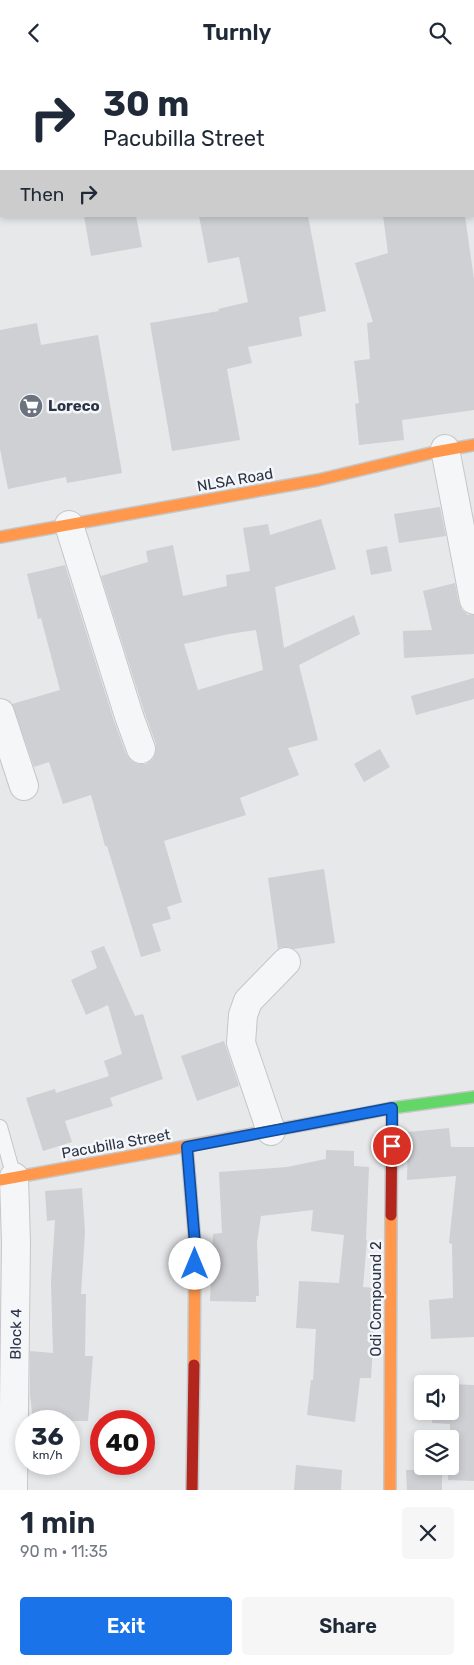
<!DOCTYPE html>
<html lang="en">
<head>
<meta charset="utf-8">
<style>
	:root { --surface:#fff; --page:#f6f6f7; --text:#1f2937; --muted:#747a83; --accent:#1a73e8 }
	body { margin:0; font-family:Rubik,sans-serif; background:var(--page); color:var(--text); height:100vh; display:flex; flex-direction:column; font-size:19px; white-space:nowrap }
	* { box-sizing:border-box; margin:0 }
	p { font-size:16px; color:var(--muted) }
	.icon { flex:none; width:28px; height:28px; fill:none; stroke:currentColor; stroke-width:2; stroke-linecap:round; stroke-linejoin:round }
	.map { position:relative; height:1425px; overflow:hidden }
	.sheet { display:flex; flex-direction:column; background:var(--surface); flex:1 }
	.sheet>* { flex:none }
	.banner { position:absolute; left:0px; top:0px; width:475px; height:152px; box-shadow:0 2px 8px #0003; background:#fff; color:var(--text); overflow:hidden }
	.buttons { position:absolute; left:414px; top:1310px; display:grid; gap:10px }
	.buttons a { display:grid; place-items:center; width:45px; height:45px; border-radius:5px; background:var(--surface); box-shadow:0 2px 8px #0003; font-size:25px }
	.speed { position:absolute; left:15px; top:1345px; display:flex; gap:10px; font-size:25px; font-weight:700; text-align:center }
	.speed>* { display:grid; place-content:center; width:65px; height:65px; border-radius:50%; background:var(--surface); box-shadow:0 2px 8px #0003; line-height:1 }
	.speed small { font-size:12px; font-weight:400 }
	.speed .limit { border:8px solid #d22; background:#fff; color:#111 }
	.pin { position:absolute; display:grid; place-items:center; width:42px; height:42px; color:#fff; margin:-21px; border:2px solid #fff; border-radius:50%; box-shadow:0 1px 5px #0007 }
	.me { position:absolute; width:55px; margin:-28px; rotate:0deg; stroke-linejoin:round; filter:drop-shadow(0 0 4px #0008) }
	.turn { display:flex; align-items:center; gap:18px; height:105px; padding:0 20px; font-size:22px }
	.turn .icon { width:65px; height:65px; stroke-width:2.5 }
	.turn b { display:block; font-size:35px; line-height:42px }
	.then { display:flex; align-items:center; height:48px; padding:0 20px; background:#0003; gap:10px; font-size:19px }
	.round { display:grid; place-items:center; flex:none; width:52px; height:52px; border-radius:5px; background:var(--page) }
	.headline { display:flex; align-items:center; justify-content:space-between; height:85px; padding:0 20px }
	h1 { font-size:30px; font-weight:600; line-height:38px }
	.action { display:flex; gap:10px; margin-top:auto; padding:10px 20px }
	.action a { flex:1; height:58px; border-radius:5px; background:var(--accent); color:#fff; font-size:20px; font-weight:600; line-height:58px; text-align:center }
	.action a+a { background:var(--page); color:var(--text) }
	header { display:flex; justify-content:space-between; align-items:center; height:65px; padding:0 20px; background:var(--surface); font-size:22px; font-weight:600 }
	.map>svg:first-child { display:block }
	.built { fill:#d4d7dd }
	.building { fill:#ced0d3; fill-rule:evenodd }
	.lines { fill:none; stroke-linecap:round; stroke-linejoin:round }
	.lane-casing { stroke:#c4c6c8; stroke-width:16 }
	.street-casing { stroke:#c4c6c8; stroke-width:30 }
	.fast-casing { stroke:#c4c6c8; stroke-width:14 }
	.slow-casing { stroke:#c4c6c8; stroke-width:14 }
	.jam-casing { stroke:#c4c6c8; stroke-width:14 }
	.lane { stroke:#f5f6f7; stroke-width:14 }
	.street { stroke:#f5f6f7; stroke-width:28 }
	.fast { stroke:#63d668; stroke-width:11 }
	.slow { stroke:#ff974d; stroke-width:11 }
	.jam { stroke:#b3261e; stroke-width:11 }
	.route-casing { stroke:#114b97; stroke-width:12 }
	.route { stroke:#1a73e8; stroke-width:9 }
	.labels { text-anchor:middle; stroke-width:5; stroke-linejoin:round; paint-order:stroke }
	.poi-label { font-size:15px; font-weight:bold; fill:#2b3445; stroke:#f4f6f9; text-anchor:start }
	.street-label { font-size:15px; fill:#2b3445; stroke:#f4f6f9 }
</style>
</head>
<body>
<header><svg class="icon" aria-label="back" viewBox="0 0 24 24"><path d="M15 5l-7 7 7 7"/></svg>Turnly<svg class="icon" aria-label="search" viewBox="0 0 24 24"><circle cx="10" cy="10" r="6"/><path d="M15 15l6 6"/></svg></header>
<div class="map">
<svg width="474" height="1425" viewBox="0 0 474 1425">
	<rect width="100%" height="100%" fill="#e6e8ea"/>
	<path class="built" d="M0,0H455V1H1V136H0Z"/>
	<path class="building" d="M84,151H136L142,182L91,191Z
		M199,151H308L326,246L299,252L302,271L248,282L252,298L227,304L240,375L172,386L150,258L219,246L218,244L248,237L239,192L208,198Z
		M383,151H465L474,214V345L402,355L404,375L359,380L355,339L359,338L354,296L370,294L367,258L373,257L355,198L388,188Z
		M37,258L41,280L98,270L122,408L67,418L66,412L8,424L0,384V265Z
		M440,442L446,471L399,478L394,449Z
		M321,454L336,504L275,522L284,583L354,550L360,569L299,600L318,675L288,683L299,710L240,733L246,750L164,776L182,837L167,842L171,854L152,859L161,886L141,892L107,781H105L91,730L63,739L49,697L34,702L12,639L60,625L41,553L38,554L27,509L65,500L114,656L126,689L131,696L139,699H146L153,694L156,686V679L144,646L101,511L148,497L146,486L173,480L183,531L227,521L226,510L250,506L243,463L268,459L270,470ZM256,565L263,605L198,625L184,579L229,569Z
		M387,481L392,506L371,510L366,485Z
		M455,518L459,538L462,545L468,550H474V589L404,593L403,566L432,565L423,526Z
		M474,613V634L416,650L411,631Z
		M380,684L390,702L364,717L354,699Z
		M324,804L335,878L294,884L289,882H282L278,884L268,813Z
		M104,881L135,951L143,949L163,1014L110,1033L113,1041L65,1056L72,1077L43,1086L26,1033L55,1024L56,1028L109,1011L104,996L122,989L108,940L86,950L71,915L97,903L91,886Z
		M224,976L239,1021L197,1036L181,991Z
		M449,1063L451,1082H474V1272L431,1274L429,1235L453,1233L452,1179L449,1178L456,1111L407,1115L408,1067Z
		M326,1085L354,1086V1101L369,1102L366,1175H367L363,1222L375,1223V1267H374L371,1313H360L355,1357L307,1350L311,1315H313L316,1264L296,1263L299,1216L339,1218L344,1170L311,1166L313,1145L261,1151L257,1177L259,1231H256V1237L210,1236L213,1169L222,1168L219,1107L287,1102L326,1094Z
		M82,1123L85,1167L81,1229H86L85,1291H93L88,1356H33L30,1330V1286L53,1288L51,1217L55,1155L47,1156L45,1126Z
		M450,1319L474,1320V1416L448,1415V1401H450V1359L432,1358L433,1346H450Z
		M296,1400L342,1405L341,1425H294Z
		M442,1404V1425H407L406,1405Z"/>
	<g class="lines">
		<g class="lane-casing">
			<path id="lane" d="M429,0V1
				M198,1L199,0
				M0,61H1
				M0,1062L14,1112"/>
		</g>
		<g class="street-casing">
			<path id="street" d="M445,384L474,535
				M69,460L129,651L141,684
				M0,648L24,721
				M271,1066L241,978L243,950L248,936L286,897
				M13,1425L16,1178L14,1112"/>
		</g>
		<g class="fast-casing">
			<path id="fast" d="M346,1052L392,1043L474,1032"/>
		</g>
		<g class="slow-casing">
			<path id="slow" d="M0,472L318,415L435,387L474,380
				M187,1082L195,1179L194,1300
				M0,1115L346,1052
				M390,1425L391,1150"/>
		</g>
		<g class="jam-casing">
			<path id="jam" d="M391,1150L392,1043
				M192,1425L194,1300"/>
		</g>
		<use href="#lane" class="lane"/>
		<use href="#street" class="street"/>
		<use href="#fast" class="fast"/>
		<use href="#slow" class="slow"/>
		<use href="#jam" class="jam"/>
	</g>
	<g class="lines">
		<g class="route-casing">
			<path id="route" d="M195,1199V1179L187,1082L392,1043V1081"/>
		</g>
		<use href="#route" class="route"/>
	</g>
	<defs>
		<g id="supermarket-disc" transform="scale(1.25)"><circle r="9.5" fill="#6c737f" stroke="#f4f6f9"/><path d="M-6-5.5h2.5l.6 2H6L4.5 2H-2.5L-4.4-4H-6ZM-1.5 3.2a1.3 1.3 0 1 0 .1 0ZM3 3.2a1.3 1.3 0 1 0 .1 0Z" fill="#fff"/></g>
	</defs>
	<g fill-rule="evenodd">
		<use href="#supermarket-disc" x="31" y="341"/>
	</g>
	<g class="labels">
		<g class="poi-label">
			<text x="48" y="346">Loreco</text>
		</g>
		<g class="street-label">
			<text transform="translate(235 415) rotate(-10)" y="5">NLSA Road</text>
			<text transform="translate(116 1079) rotate(-10)" y="5">Pacubilla Street</text>
			<text transform="translate(376 1234) rotate(-90)" y="5">Odi Compound 2</text>
			<text transform="translate(16 1269) rotate(-89)" y="5">Block 4</text>
		</g>
	</g>
</svg>
<div class="buttons">
<a><svg class="icon" aria-label="sound" viewBox="0 0 24 24"><path d="M4 9h4l5-4v14l-5-4H4zM17 9q2 3 0 6"/></svg></a>
<a><svg class="icon" aria-label="layers" viewBox="0 0 24 24"><path d="M12 4l9 5-9 5-9-5zM3 14l9 5 9-5"/></svg></a>
</div>
<div class="speed"><div>36<small>km/h</small></div><div class="limit">40</div></div>
<div class="pin" style="left:392px;top:1081px;background:#d93025"><svg class="icon" aria-label="arrive" viewBox="0 0 24 24"><path d="M6 21V4h12l-3 4 3 4H6"/></svg></div>
<svg class="me" style="left:195px;top:1199px" viewBox="-20 -20 40 40"><circle r="19" fill="#fff"/><path d="M0-13L10 11 0 6-10 11z" fill="#1a73e8"/></svg>
<div class="banner">
<div class="turn"><svg class="icon" aria-label="right" viewBox="0 0 24 24"><path d="M7 20v-9h11M14 6l5 5-5 5"/></svg><div><b>30 m</b>Pacubilla Street</div></div>
<div class="then">Then<svg class="icon" aria-label="right" viewBox="0 0 24 24"><path d="M7 20v-9h11M14 6l5 5-5 5"/></svg></div>
</div>
</div>
<section class="sheet">
<div class="headline"><div><h1>1 min</h1><p>90 m · 11:35</p></div><a class="round"><svg class="icon" aria-label="close" viewBox="0 0 24 24"><path d="M6 6l12 12M18 6L6 18"/></svg></a></div>
<div class="action"><a>Exit</a><a>Share</a></div>
</section>
</body>
</html>
